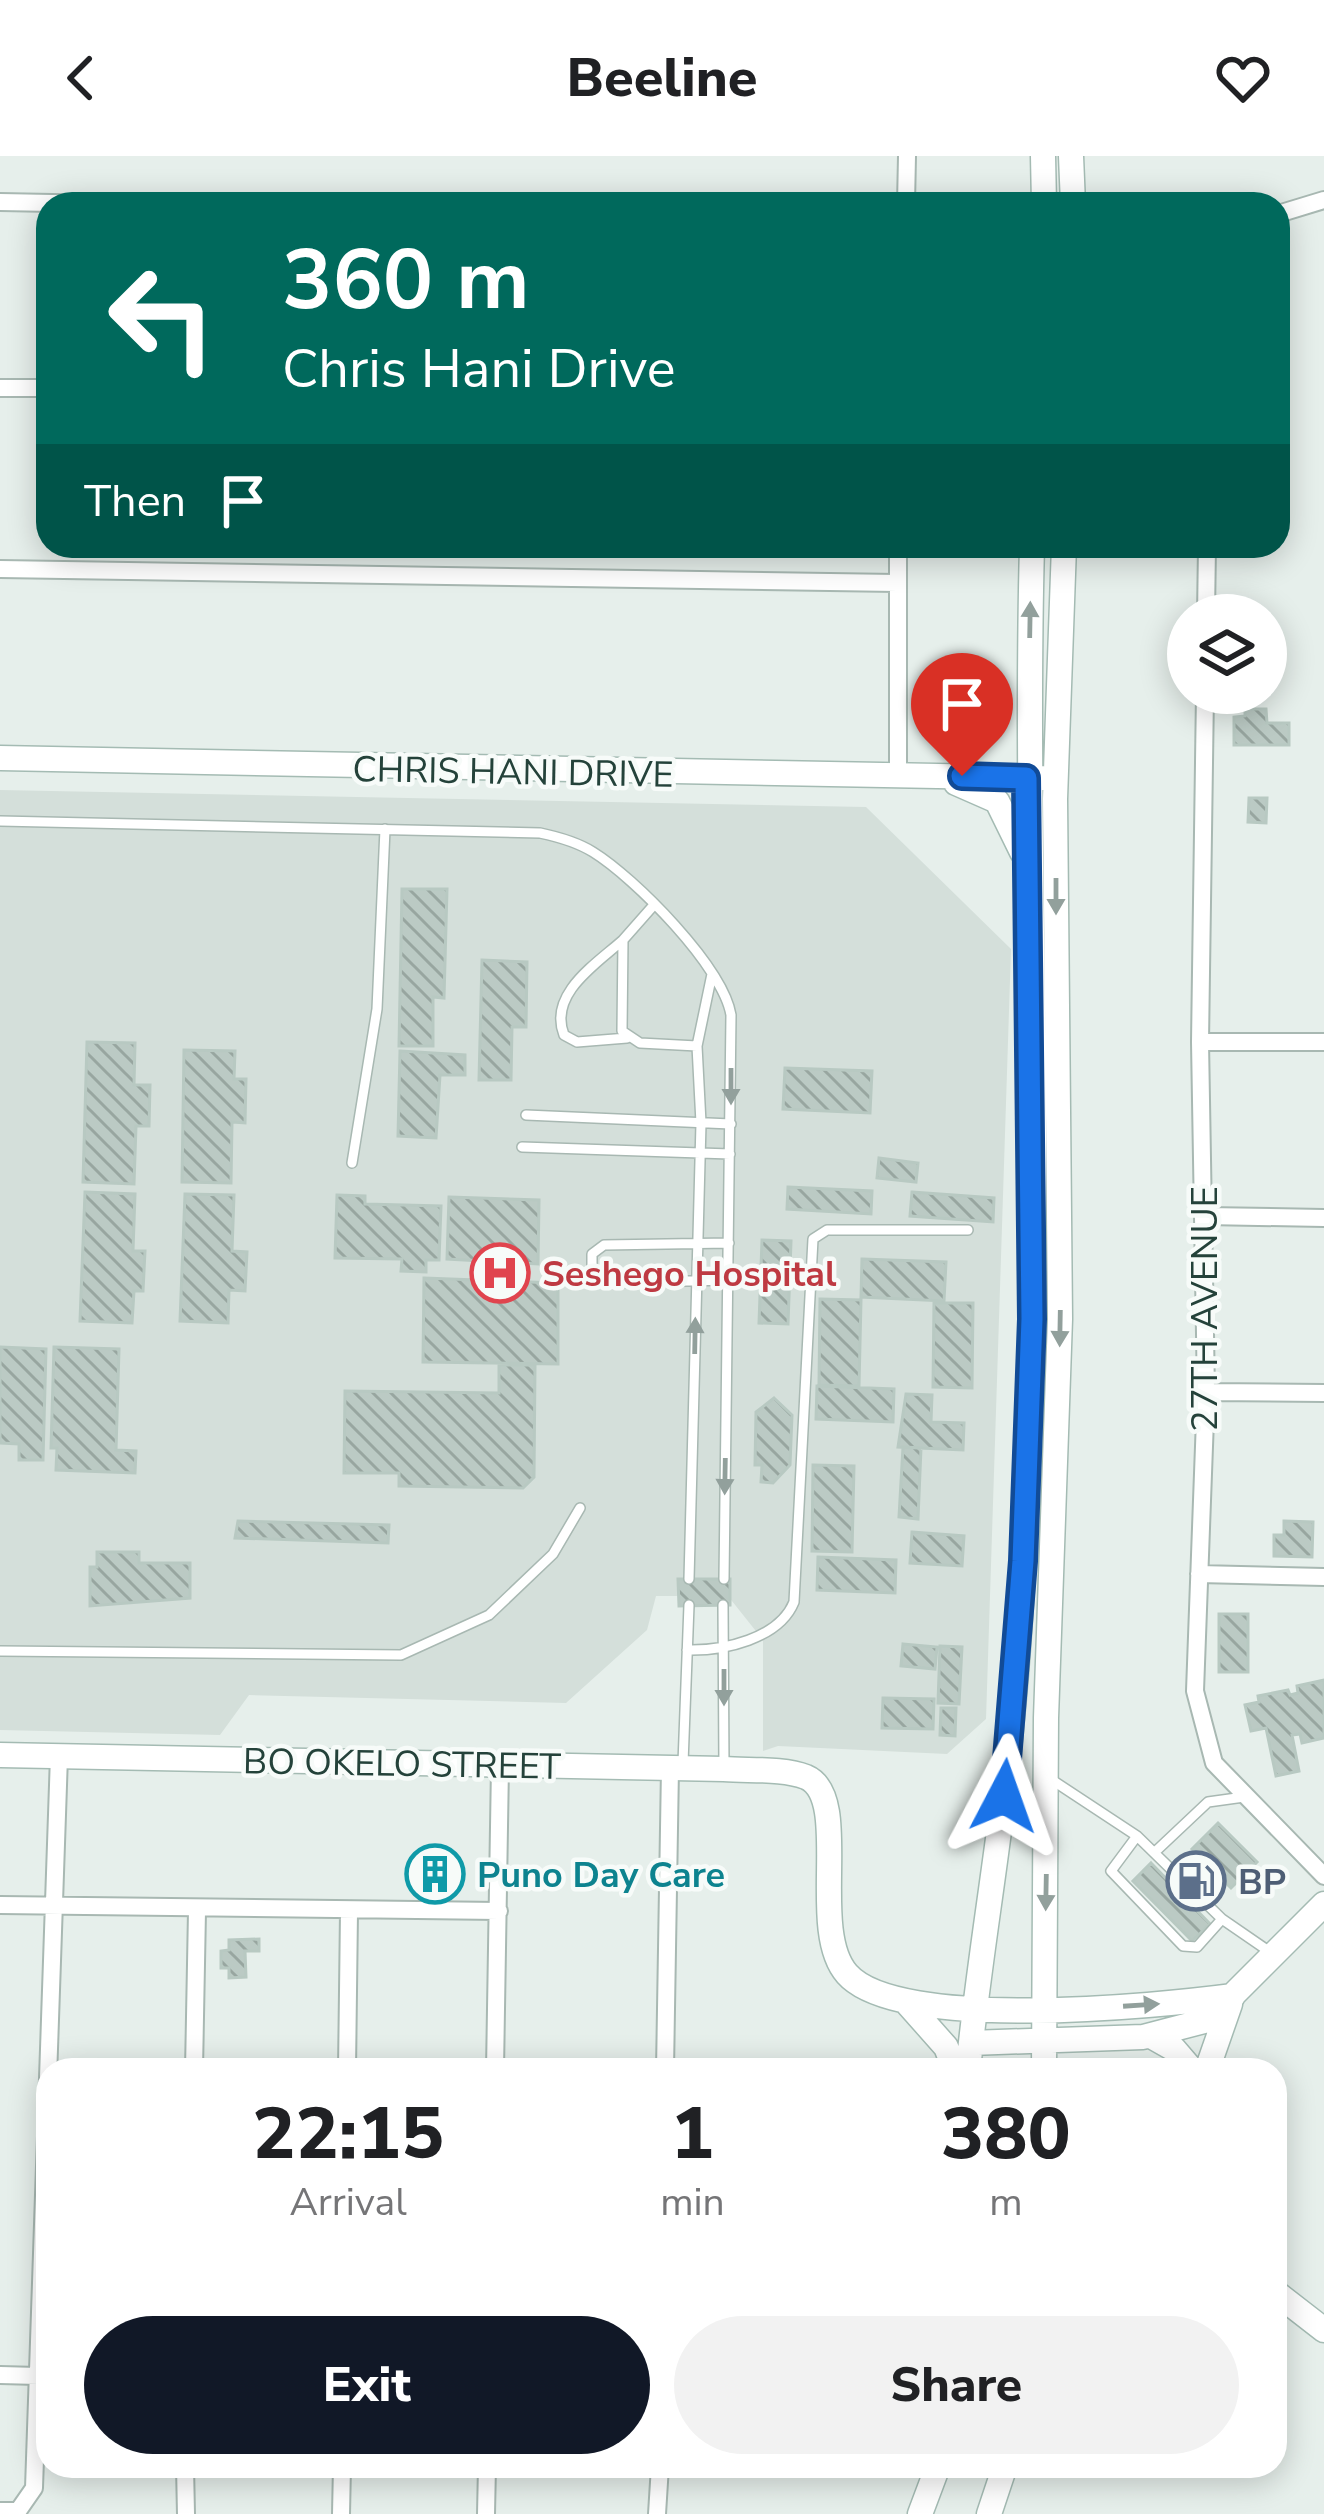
<!DOCTYPE html>
<html lang="en">
<head>
<meta charset="utf-8">
<style>
	:root { --surface:#fff; --page:#f2f2f2; --text:#202124; --muted:#757577; --accent:#111827 }
	body { margin:0; font-family:"Nunito Sans",sans-serif; background:var(--page); color:var(--text); height:100vh; display:flex; flex-direction:column; font-size:45px; white-space:nowrap }
	* { box-sizing:border-box; margin:0 }
	p { font-size:39px; color:var(--muted) }
	.icon { flex:none; width:66px; height:66px; fill:none; stroke:currentColor; stroke-width:2; stroke-linecap:round; stroke-linejoin:round }
	.map { position:relative; flex:1; overflow:hidden }
	.sheet { position:absolute; left:36px; top:1902px; width:1251px; height:420px; display:flex; flex-direction:column; background:var(--surface); border-radius:36px; box-shadow:0 6px 30px #0003 }
	.sheet>* { flex:none }
	.banner { position:absolute; left:36px; top:36px; width:1254px; height:366px; border-radius:36px; box-shadow:0 6px 30px #0003; background:#00695c; color:#fff; overflow:hidden }
	.tools { position:absolute; left:1167px; top:438px; display:grid; gap:24px }
	.tools a { display:grid; place-items:center; width:120px; height:120px; border-radius:50%; background:var(--surface); box-shadow:0 6px 30px #0003; font-size:60px }
	.pin { position:absolute; display:grid; place-items:center; width:102px; height:102px; color:#fff; margin:-123px -51px; border-radius:50% 50% 50% 0; rotate:-45deg; box-shadow:0 0 12px #0007 }
	.pin .icon { rotate:45deg }
	.me { position:absolute; width:132px; margin:-66px; rotate:4deg; stroke-linejoin:round; filter:drop-shadow(0 0 9px #0008) }
	.turn { display:flex; align-items:center; gap:42px; height:252px; padding:0 48px; font-size:54px }
	.turn .icon { width:156px; height:156px; stroke-width:2.5 }
	.turn b { display:block; font-size:84px; line-height:102px }
	.then { display:flex; align-items:center; height:114px; padding:0 48px; background:#0003; gap:24px; font-size:45px }
	.eta { display:flex; justify-content:space-evenly; align-items:center; height:204px; text-align:center }
	.eta b { font-size:72px; font-weight:800; line-height:84px }
	.action { display:flex; gap:24px; margin-top:auto; padding:24px 48px }
	.action a { flex:1; height:138px; border-radius:72px; background:var(--accent); color:#fff; font-size:48px; font-weight:800; line-height:138px; text-align:center }
	.action a+a { background:var(--page); color:var(--text) }
	header { display:flex; justify-content:space-between; align-items:center; height:156px; padding:0 48px; background:var(--surface); font-size:54px; font-weight:800 }
	.map>svg:first-child { display:block }
	.built { fill:#d4dfda }
	.building { fill:url(#building-back-hatch); stroke:#b8c9c2; stroke-width:3 }
	.lines { fill:none; stroke-linecap:round; stroke-linejoin:round }
	.lane-casing { stroke:#a8b8b2; stroke-width:12 }
	.street-casing { stroke:#a8b8b2; stroke-width:20 }
	.secondary-casing { stroke:#a4bbb3; stroke-width:27 }
	.lane { stroke:#fff; stroke-width:9 }
	.street { stroke:#fff; stroke-width:16 }
	.secondary { stroke:#fff; stroke-width:24 }
	.oneway { fill:#92a09c }
	.route-casing { stroke:#114b97; stroke-width:30 }
	.route { stroke:#1a73e8; stroke-width:21 }
	.labels { text-anchor:middle; stroke-width:9; stroke-linejoin:round; paint-order:stroke }
	.street-label { font-size:36px; fill:#24423a; stroke:#f7fbf9 }
	.health-label { font-size:36px; font-weight:bold; fill:#be3a42; stroke:#f7fbf9; text-anchor:start }
	.culture-label { font-size:36px; font-weight:bold; fill:#0d838f; stroke:#f7fbf9; text-anchor:start }
	.service-label { font-size:36px; font-weight:bold; fill:#4e5e75; stroke:#f7fbf9; text-anchor:start }
</style>
</head>
<body>
<header><svg class="icon" aria-label="back" viewBox="0 0 24 24"><path d="M15 5l-7 7 7 7"/></svg>Beeline<svg class="icon" aria-label="heart" viewBox="0 0 24 24"><path d="M12 20l-8-8c-3-5 5-10 8-4 3-6 11-1 8 4z"/></svg></header>
<div class="map">
<svg width="1324" height="2358" viewBox="0 0 1324 2358">
	<defs>
		<pattern id="building-back-hatch" width="6" height="6" patternUnits="userSpaceOnUse" patternTransform="scale(3)"><rect width="6" height="6" fill="#bbcac4"/><path d="M-1 5l2 2M0 0l6 6M5-1l2 2" fill="none" stroke="#98a6a0"/></pattern>
	</defs>
	<rect width="100%" height="100%" fill="#e6efeb"/>
	<path class="built" d="M0,634L866,651L1011,793L986,1563L947,1598L778,1590L763,1595V1484L728,1440H656L647,1474L566,1547L249,1539L220,1579L0,1574Z"/>
	<path class="building" d="M1245,553H1266L1267,567H1289V589H1234V561L1245,560Z
		M1249,642H1267L1266,667L1248,666Z
		M402,733H447L444,842L433,841V890H399Z
		M482,804L527,806L526,871H512L511,924H479Z
		M87,886L135,887L134,929H150L149,970H136L134,1028L83,1026Z
		M184,894L235,895L234,923H246L245,967L232,966L231,1027L182,1026Z
		M400,895L465,899V919H440L436,982L398,980Z
		M785,912L872,915L870,957L783,953Z
		M879,1002L918,1007L916,1026L877,1022Z
		M788,1031L872,1035L871,1058L787,1053Z
		M85,1036L135,1038L133,1095H145L143,1135H134L132,1167L80,1165Z
		M912,1036L994,1042L993,1066L910,1060Z
		M185,1038L234,1039L232,1095L247,1096L245,1135L229,1134L228,1167L180,1165Z
		M337,1039L365,1040V1048L441,1050L439,1104H426V1116L401,1115L402,1103L335,1102Z
		M449,1041L539,1044L538,1108L447,1103Z
		M762,1084L791,1085L788,1168L759,1167Z
		M862,1103L946,1106L944,1145L861,1141Z
		M424,1122L558,1127V1208L423,1206Z
		M820,1143L861,1144L859,1230L819,1229Z
		M934,1147H973L972,1232L933,1231Z
		M0,1191L46,1193L43,1304H19V1288L0,1287Z
		M54,1191L119,1193L116,1294L136,1295L135,1317L56,1314L57,1292H51Z
		M499,1209H535L534,1321L523,1332L399,1330V1317H344L345,1235L499,1237Z
		M817,1230L894,1233L893,1266L816,1263Z
		M906,1238L932,1239L931,1266L964,1267L963,1294L898,1291Z
		M774,1242L792,1259L790,1309L773,1327L761,1326L762,1309H755L756,1256Z
		M903,1291L921,1292L918,1363L899,1361Z
		M813,1309L854,1310L852,1396L812,1395Z
		M238,1365L389,1369L388,1387L235,1382Z
		M1284,1365L1313,1366L1312,1401L1274,1400V1379H1284Z
		M912,1376L964,1380L962,1410L910,1407Z
		M97,1396H139V1407H190V1442L90,1450V1411H97Z
		M818,1401L896,1404L895,1437L817,1434Z
		M678,1423H730V1449L679,1450Z
		M1219,1458H1248V1516H1219Z
		M903,1488L937,1491L935,1513L901,1510Z
		M940,1490L962,1491L959,1548L938,1547Z
		M1324,1524V1582L1302,1587L1300,1578L1292,1579L1299,1615L1276,1620L1266,1572L1251,1575L1245,1549L1259,1546L1258,1540L1288,1534L1290,1539L1298,1537L1297,1530Z
		M883,1542L934,1543L933,1573L882,1572Z
		M941,1552H956L955,1580L940,1579Z
		M1218,1667L1257,1706L1231,1732L1192,1693Z
		M415,1701H455L454,1735L415,1734Z
		M1151,1707L1210,1768L1192,1785L1133,1725Z
		M259,1783V1795H245L246,1821L229,1822V1812H221V1795L229,1794V1784Z"/>
	<g class="lines">
		<g class="lane-casing">
			<path id="lane" d="M0,665L540,677C559,681 577,686 593,696C635,722 723,811 731,859L724,1423
				M653,750L623,784L622,875L640,887L697,890
				M623,784C596,808 548,838 564,879L577,886L627,882
				M526,959L731,968
				M522,991L730,998
				M352,1007L377,853L385,673
				M729,1124L603,1127L592,1120V1098L604,1089L729,1087
				M689,1423L701,967L697,890L712,818
				M723,1449L724,1612
				M687,1494C723,1495 779,1483 794,1446L813,1083L827,1074H968
				M0,1495L401,1499L489,1459L553,1398L580,1352
				M683,1607L689,1449
				M1049,1622L1137,1680L1222,1763L1270,1796
				M1137,1680L1111,1715L1183,1790L1197,1791L1222,1763
				M1156,1695L1208,1646L1244,1641"/>
		</g>
		<g class="street-casing">
			<path id="street" d="M0,46L105,48
				M906,48L907,0
				M1278,58L1324,44
				M0,232H48
				M898,390V621
				M0,413L897,427
				M1206,459L1207,390
				M1205,537L1200,886L1206,1236L1195,1535L1214,1607L1324,1720
				M1200,886H1324
				M1205,1060L1324,1062
				M1206,1236L1324,1237
				M1199,1418L1324,1421
				M0,1749L499,1755
				M194,1914L197,1755
				M347,1914L349,1756
				M495,1914L500,1610
				M665,1914L670,1612
				M0,2219L38,2220
				M185,2310L186,2358
				M0,2355H18L34,2332L59,1600
				M341,2358L342,2310
				M486,2358L487,2310
				M657,2358L660,2310"/>
		</g>
		<g class="secondary-casing">
			<path id="secondary" d="M1043,0L1044,48
				M1071,0L1073,48
				M0,602L1041,622
				M956,627L997,645L1022,696
				M0,1599L724,1613C749,1615 783,1612 806,1621C853,1641 807,1773 847,1818C898,1876 1157,1850 1233,1840
				M907,1847L946,1891L955,1914
				M1151,1880L1174,1893L1192,1914
				M971,1887L1143,1881L1208,1864L1324,1748
				M968,1914C977,1823 992,1734 1003,1644C1023,1485 1028,1323 1032,1163C1039,905 1025,648 1032,390
				M1044,1914L1046,1562L1060,1163L1055,643L1064,390
				M1207,1914L1230,1848
				M1275,2136L1324,2174
				M920,2358L938,2310
				M989,2358L1005,2310"/>
		</g>
		<use href="#lane" class="lane"/>
		<use href="#street" class="street"/>
		<use href="#secondary" class="secondary"/>
	</g>
	<defs><path id="oneway-solid" d="M-6-.8H1V-3.2L6.5 0L1 3.2V.8H-6Z" transform="scale(3)"/></defs>
	<g class="oneway">
		<use href="#oneway-solid" transform="translate(1030 464) rotate(-89)"/>
		<use href="#oneway-solid" transform="translate(1056 740) rotate(90)"/>
		<use href="#oneway-solid" transform="translate(731 930) rotate(90)"/>
		<use href="#oneway-solid" transform="translate(1060 1172) rotate(91)"/>
		<use href="#oneway-solid" transform="translate(695 1180) rotate(-89)"/>
		<use href="#oneway-solid" transform="translate(725 1320) rotate(91)"/>
		<use href="#oneway-solid" transform="translate(724 1531) rotate(90)"/>
		<use href="#oneway-solid" transform="translate(1046 1736) rotate(91)"/>
		<use href="#oneway-solid" transform="translate(1141 1849) rotate(-4)"/>
	</g>
	<g class="lines">
		<g class="route-casing">
			<path id="route" d="M962,620L1026,622L1032,1163L1023,1405L1004,1640"/>
		</g>
		<use href="#route" class="route"/>
	</g>
	<defs>
		<g id="hospital-ring" transform="scale(3)"><circle r="9.5" fill="#f7fbf9" stroke="#e0444e" stroke-width="1.5"/><path d="M-5-5h3v3.5h4V-5h3V5h-3V1.5h-4V5h-3Z" fill="#e0444e"/></g>
		<g id="building-ring" transform="scale(3)"><circle r="9.5" fill="#f7fbf9" stroke="#0f9aa8" stroke-width="1.5"/><path d="M-4-6H4V6H1V3H-1V6H-4ZM-2.5-4.3h1.7v1.8h-1.7ZM.8-4.3h1.7v1.8H.8ZM-2.5-1h1.7V.8h-1.7ZM.8-1h1.7V.8H.8Z" fill="#0f9aa8"/></g>
		<g id="fuel-ring" transform="scale(3)"><circle r="9.5" fill="#f7fbf9" stroke="#5c6f8a" stroke-width="1.5"/><path d="M-5.5-6h7V0h2V4h1.3V-2.5L3-4.5l.8-.8L6-3V5H2.5V1h-1V6h-7ZM-4.2-4.7v3.2H.2V-4.7Z" fill="#5c6f8a"/></g>
	</defs>
	<g fill-rule="evenodd">
		<use href="#hospital-ring" x="500" y="1117"/>
		<use href="#building-ring" x="435" y="1718"/>
		<use href="#fuel-ring" x="1196" y="1725"/>
	</g>
	<g class="labels">
		<g class="street-label">
			<text transform="translate(513 615) rotate(1)" y="13">CHRIS HANI DRIVE</text>
			<text transform="translate(1204 1153) rotate(-90)" y="13">27TH AVENUE</text>
			<text transform="translate(402 1607) rotate(1)" y="13">BO OKELO STREET</text>
		</g>
		<g class="health-label">
			<text x="542" y="1130">Seshego Hospital</text>
		</g>
		<g class="culture-label">
			<text x="477" y="1731">Puno Day Care</text>
		</g>
		<g class="service-label">
			<text x="1238" y="1738">BP</text>
		</g>
	</g>
</svg>
<div class="tools">
<a><svg class="icon" aria-label="layers" viewBox="0 0 24 24"><path d="M12 4l9 5-9 5-9-5zM3 14l9 5 9-5"/></svg></a>
</div>
<div class="pin" style="left:962px;top:620px;background:#d93025"><svg class="icon" aria-label="arrive" viewBox="0 0 24 24"><path d="M6 21V4h12l-3 4 3 4H6"/></svg></div>
<svg class="me" style="left:1004px;top:1640px" viewBox="-20 -20 40 40"><path d="M0-17L14 15 0 8-14 15z" fill="#1a73e8" stroke="#fff" stroke-width="4"/></svg>
<div class="banner">
<div class="turn"><svg class="icon" aria-label="left" viewBox="0 0 24 24"><path d="M17 20v-9H6M10 6l-5 5 5 5"/></svg><div><b>360 m</b>Chris Hani Drive</div></div>
<div class="then">Then<svg class="icon" aria-label="arrive" viewBox="0 0 24 24"><path d="M6 21V4h12l-3 4 3 4H6"/></svg></div>
</div>
<section class="sheet">
<div class="eta">
<div><b>22:15</b><p>Arrival</p></div>
<div><b>1</b><p>min</p></div>
<div><b>380</b><p>m</p></div>
</div>
<div class="action"><a>Exit</a><a>Share</a></div>
</section>
</div>
</body>
</html>
